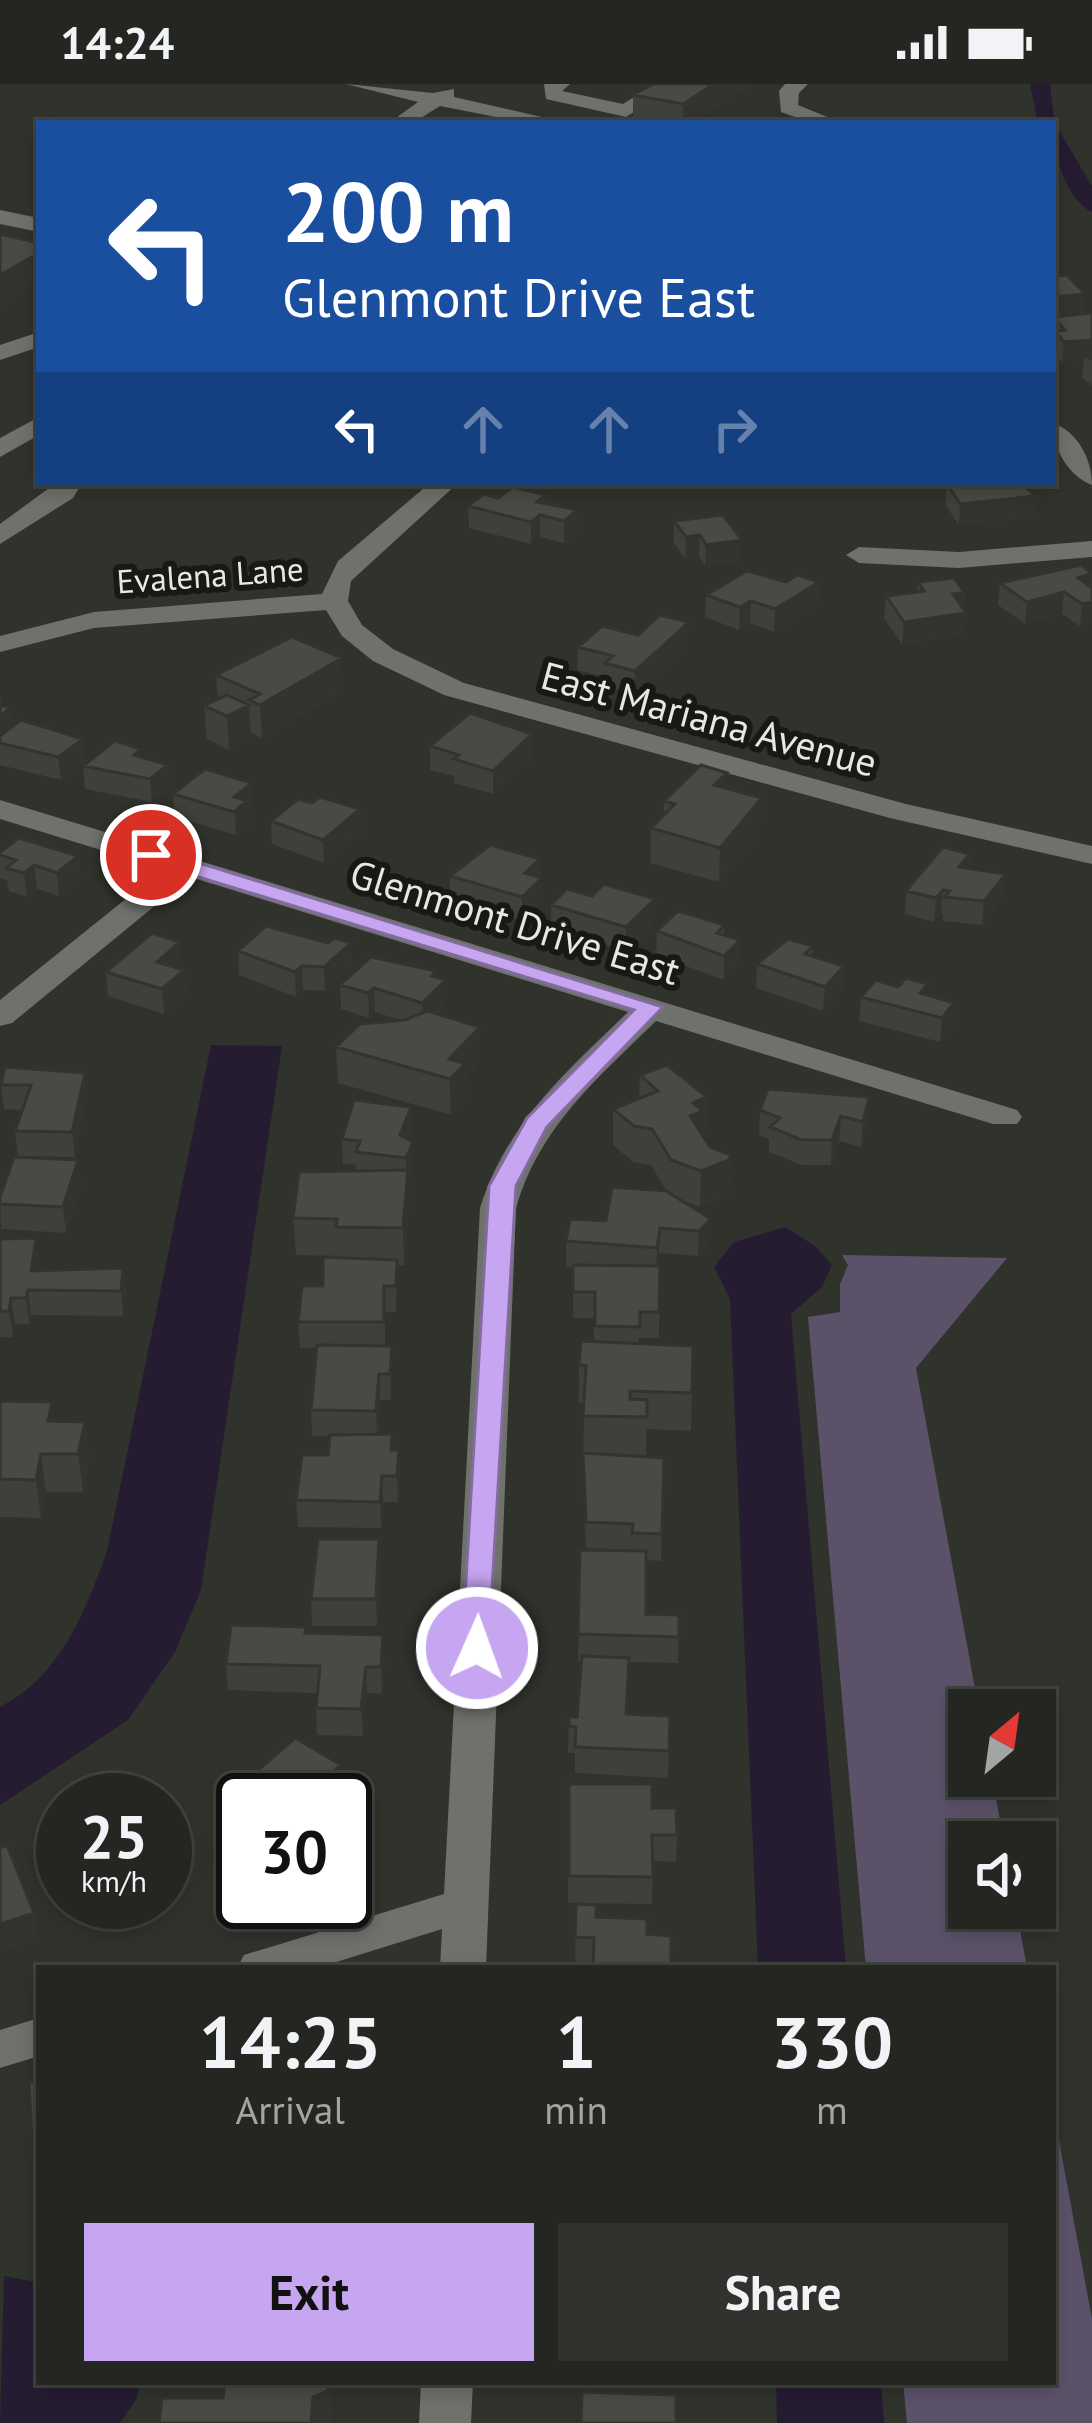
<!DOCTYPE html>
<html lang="en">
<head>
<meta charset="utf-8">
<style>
	:root { --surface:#242621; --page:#30322e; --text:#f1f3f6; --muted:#a3a5a5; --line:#41433f; --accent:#c6a6f0 }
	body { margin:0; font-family:"PT Sans",sans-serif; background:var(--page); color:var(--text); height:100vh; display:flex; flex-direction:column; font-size:45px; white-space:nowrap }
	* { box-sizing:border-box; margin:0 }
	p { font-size:39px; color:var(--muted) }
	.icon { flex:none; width:66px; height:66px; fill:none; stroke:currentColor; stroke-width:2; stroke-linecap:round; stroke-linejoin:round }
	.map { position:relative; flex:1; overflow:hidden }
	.sheet { position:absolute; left:36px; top:1881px; width:1020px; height:420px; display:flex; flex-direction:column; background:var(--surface); border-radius:0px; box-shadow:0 6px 18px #0003,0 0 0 3px var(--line) }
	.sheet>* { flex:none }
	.banner { position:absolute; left:36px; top:36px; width:1020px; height:366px; border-radius:0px; box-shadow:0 6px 18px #0003,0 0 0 3px var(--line); background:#1a4fa0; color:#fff; overflow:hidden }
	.needle { width:78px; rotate:29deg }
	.fabs { position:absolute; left:948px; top:1605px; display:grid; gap:24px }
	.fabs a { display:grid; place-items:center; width:108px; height:108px; border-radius:0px; background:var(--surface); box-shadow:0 6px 18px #0003,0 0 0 3px var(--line); font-size:60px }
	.speed { position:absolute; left:36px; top:1689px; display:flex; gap:24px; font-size:60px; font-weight:700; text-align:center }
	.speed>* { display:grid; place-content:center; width:156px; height:156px; border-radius:50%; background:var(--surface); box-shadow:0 6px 18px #0003,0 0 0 3px var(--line); line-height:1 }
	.speed small { font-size:30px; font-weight:400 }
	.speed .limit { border:6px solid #111; border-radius:18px; background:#fff; color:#111 }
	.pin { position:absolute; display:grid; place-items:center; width:102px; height:102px; color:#fff; margin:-51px; border:6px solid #fff; border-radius:50%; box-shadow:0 3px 12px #0007 }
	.me { position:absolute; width:132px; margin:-66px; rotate:2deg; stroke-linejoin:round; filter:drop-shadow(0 0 9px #0008) }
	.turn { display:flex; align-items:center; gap:42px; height:252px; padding:0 48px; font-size:54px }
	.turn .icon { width:156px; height:156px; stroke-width:2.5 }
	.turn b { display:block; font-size:84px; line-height:102px }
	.lanes { display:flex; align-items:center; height:114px; padding:0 48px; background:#0003; justify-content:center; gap:60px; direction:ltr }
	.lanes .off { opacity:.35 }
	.eta { display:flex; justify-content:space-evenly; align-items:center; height:204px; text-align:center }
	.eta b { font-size:72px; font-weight:700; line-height:84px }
	.button { display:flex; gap:24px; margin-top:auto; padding:24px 48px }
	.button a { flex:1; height:138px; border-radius:0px; background:var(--accent); color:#111; font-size:48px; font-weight:700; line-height:138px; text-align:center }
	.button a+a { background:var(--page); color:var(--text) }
	.status { display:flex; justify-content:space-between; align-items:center; height:84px; padding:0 60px; background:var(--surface); direction:ltr }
	.status svg { height:33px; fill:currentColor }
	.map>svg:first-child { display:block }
	.green { fill:#5b5269 }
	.water { fill:#261c32 }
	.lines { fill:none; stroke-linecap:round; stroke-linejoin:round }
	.canal { fill:#261c32; fill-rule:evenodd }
	.minor { fill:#6f716b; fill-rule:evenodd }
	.wall { fill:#3e403a }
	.shaded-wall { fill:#323430 }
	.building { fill:#484a44; stroke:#323430; stroke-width:3 }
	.route { fill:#c6a6f0; stroke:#816c9c; stroke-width:3 }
	.labels { text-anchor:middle; stroke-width:12; stroke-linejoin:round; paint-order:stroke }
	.far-street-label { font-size:33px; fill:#e6e8e4; stroke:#181917 }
	.street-label { font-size:39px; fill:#e6e8e4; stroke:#181917 }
</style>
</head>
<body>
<div class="status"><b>14:24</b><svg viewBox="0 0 49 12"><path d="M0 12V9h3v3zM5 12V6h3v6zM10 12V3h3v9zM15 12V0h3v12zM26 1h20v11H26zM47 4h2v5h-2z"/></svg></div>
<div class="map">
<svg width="1092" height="2339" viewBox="0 0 1092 2339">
	<rect width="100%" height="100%" fill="#30322c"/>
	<path class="green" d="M842,1171L1007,1174L916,1284L979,1626H969V1692H992L1004,1758H969V1824H1016L1027,1884H866L808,1233L840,1228V1200L848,1181Z
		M1053,2024L1092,2235V2339H907L903,2298H1053Z"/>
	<path class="water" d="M211,961L282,962L201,1506L175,1568L128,1636L0,1721V1623C61,1592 85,1528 107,1467Z
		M785,1143L815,1162L832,1181L822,1203L791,1230L846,1884H758L730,1215L714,1183L734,1158Z
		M4,2192L39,2199V2298H141L136,2316L120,2339H0Z
		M776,2298H881L884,2339H777Z"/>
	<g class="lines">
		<path class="canal" d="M1030,0H1050L1055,43L1038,39Z
			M1053,46L1060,48L1092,102V128C1067,116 1053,72 1053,46Z"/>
		<path class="minor" d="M346,0L433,9L454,5V13L568,39H526L440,22L413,39H389L418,18Z
			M544,0H570L562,7L623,20L655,0H679L626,33L546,15Z
			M785,0H808L799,9L798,21L842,39H812L781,28L779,7Z
			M0,126L39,134V148L0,140Z
			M39,248V263L0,276V261Z
			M39,333V351L0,373V354Z
			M1053,339C1078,348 1092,375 1092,401C1067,391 1053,364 1053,339Z
			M56,399H82L73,414L0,460V440Z
			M430,399H458L351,497L348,517L362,541L393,565L464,599L906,720L1092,762V780L890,734L444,611L373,577L342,552L326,526L94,544L0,568V552L94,528L322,510L338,477Z
			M1092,457V473L959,484L859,479L846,471L859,463L959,468Z
			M0,716L1017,1026L1022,1033L1017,1040H993L656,937C598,994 539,1043 516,1124L486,1884H440L442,1845L317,1884H237L244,1871L444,1810L480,1124C506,1040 567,987 628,928L190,793L12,939L0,942V916L163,785L0,735Z
			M39,1934V1972L0,1984V1946Z
			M421,2298H473L471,2339H419Z"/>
	</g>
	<path class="wall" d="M653,0H752L694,39L633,37V11Z
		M1092,229V301L1082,294L1084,276L1062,279L1053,268L1054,233Z
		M946,399H1031L1034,433L959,441L946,422Z
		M498,414L546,420L578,448L564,459L540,453L531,460L469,444L468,422Z
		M674,437L741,478L705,482L699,473L685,475L674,459Z
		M1092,489V539L1080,542L1062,530L1025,540L998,521L1000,499Z
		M786,498H819L817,520L774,548L750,539L739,546L705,533L706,511Z
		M918,498L965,509L964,525L966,529L964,551L902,560L884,534L886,512L917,508Z
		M638,551L688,561L634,610L605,602V593L577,586L578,563Z
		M216,591L343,607L262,654L251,649L250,638L251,654L229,666L207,655L204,622L218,615Z
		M0,616L3,617V622L13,642L83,655L86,678L61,696L0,681Z
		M532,650V673L493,710L454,699V692L430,686V662Z
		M142,673L168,681L170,704L152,718L85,705L83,682Z
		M252,699L253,722L248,727L249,741L236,751L175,733L173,710Z
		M726,705L760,748L719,798L650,779L651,744L664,731V717Z
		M271,737L361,748L324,779L272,760Z
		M0,768L78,772L81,795L59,812L37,805L27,813L9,807L7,796L0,794Z
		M970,770L969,785L1004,813L982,841L943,837V830L941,829L934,838L905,830L906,807Z
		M540,775L542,818L522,837L450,815V792Z
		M592,812L655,815L654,839L626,867L551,845V821Z
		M725,841L724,852L740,856L739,880L724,896L656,871L657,847Z
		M180,858L182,882L179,885L184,886L186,911L164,930L108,912L106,888Z
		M328,859H351L352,883L325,907L303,906L296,913L239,891L238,867Z
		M813,862L812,872L844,882L842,906L823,927L756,904L757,880Z
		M437,893L446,920L437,930L480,978L465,995V1016L451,1031L338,999L336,963L400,936L375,928L369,934L341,925L340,901Z
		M927,911L954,919L952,943L940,958L859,937L861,913Z
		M5,983L87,1014L75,1073L18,1072L15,1047L22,1026L4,1025L1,1001Z
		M640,991L707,1013L706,1049L702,1051L710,1063L731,1071L729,1107L728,1112L700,1123L681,1116L711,1135L710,1160L698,1172L659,1169L657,1182H660L659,1254H639V1260L693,1262L691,1347L646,1345V1371L591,1370L664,1374L661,1477L646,1476V1530L679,1531L678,1579L629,1578L627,1630L670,1632L668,1694L575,1689V1669H568L569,1633H577L581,1577H578L580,1466H632L586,1464L583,1396L584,1319H579V1281L594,1258V1234H573V1183H566V1157L667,1108L651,1081L633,1078L613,1061V1025L639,1014Z
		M768,1005L867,1038L861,1063L839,1057L831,1081H801L769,1068V1055L759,1051L760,1026Z
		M411,1023L412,1048L409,1056L413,1058V1083L408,1096L409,1122L404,1181H397L396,1228H385V1261L392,1287L391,1316H380L378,1350L393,1366H399L400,1392L398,1418H383L381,1444L298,1443L296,1416L328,1371L330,1352H312L311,1326L316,1264H300L298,1238L323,1202L338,1174V1172L296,1171L293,1134L356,1087V1081L343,1080L342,1055Z
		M81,1101L66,1149L1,1145L0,1113Z
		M0,1155L39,1179L38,1187L123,1184L126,1210L123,1232L31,1231L29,1240H15L13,1253H0Z
		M0,1317L54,1337L85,1338L89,1376L83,1408H46L41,1434L0,1433Z
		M379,1455L381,1482L377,1542H312L311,1515Z
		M307,1549L385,1578L382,1610L367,1609L363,1652L317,1651L316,1624L317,1609L228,1606L226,1580Z
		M341,1681L343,1707L334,1716H243V1750L229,1741L226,1714Z
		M569,1700L652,1724L677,1751L676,1778L653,1777L652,1820L568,1819Z
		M96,1818H140L135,1830L97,1826Z
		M576,1820L596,1833L647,1850L593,1881L575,1880Z
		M39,1998V2144L35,2115Z"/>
	<path class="shaded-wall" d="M714,0H752L694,39H683V20Z
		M39,169V198L0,222V191Z
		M1085,210L1083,230L1053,233V213Z
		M1092,256V276L1084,274V276L1062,279L1064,258Z
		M1018,399H1031L1030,412H1036L1034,433L959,441L960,420Z
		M546,411V433L540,431V453L531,460V438L537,418Z
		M578,426V448L564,459V437Z
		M700,451L699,473L685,475L686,453Z
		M742,456L741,478L705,482L706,461Z
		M1092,490L1091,512L1078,494Z
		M819,498L817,520L774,548L775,525Z
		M1064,508L1062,530L1025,540L1027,518Z
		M965,509L963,529H966L964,551L902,560L904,538L953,510Z
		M751,517L750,539L739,546L740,523Z
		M1092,518V539L1080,542L1082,520Z
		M689,538L688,561L634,610L635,587Z
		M342,574L343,607L262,654L260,621Z
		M3,617L4,630L11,624L14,647L0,657V618Z
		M249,621L251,654L229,666L227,632Z
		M532,650V673L493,710V687Z
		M83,655L86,678L61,696L58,673Z
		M168,681L170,704L152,718L150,695Z
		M727,689L726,722L714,701Z
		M252,699L253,722L248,727L249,741L236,751L234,713Z
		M762,714L760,748L719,798L720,764Z
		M360,725L361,748L324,779L323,756Z
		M970,770L968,794L959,783Z
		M78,772L81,795L59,812L57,789Z
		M540,775L542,818L522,837V813L525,789Z
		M34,781L37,805L27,813L24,789Z
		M1006,790L1004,813L982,841L984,817Z
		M943,806L941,829L934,838L936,814Z
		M655,815L654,839L626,867V843Z
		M740,856L739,880L724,896V872Z
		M180,858L182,882L159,902L157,878Z
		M351,859L352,883L325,907L324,883Z
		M302,882L303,906L296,913L295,888Z
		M844,882L842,906L823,927L825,903Z
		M184,886L186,911L164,930L162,905Z
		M436,887L437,905L446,896V920L422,943V919L432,892Z
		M374,904L375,928L369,934L368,909Z
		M954,919L952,943L940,958L942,934Z
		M480,943V978L465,995V1016L451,1031L449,975Z
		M85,989L87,1014L75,1073L72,1048Z
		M707,1013L706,1049L702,1051L690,1032L693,1019Z
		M869,1013L867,1038L861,1063L863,1038Z
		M411,1023L412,1048L400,1076V1051Z
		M841,1032L839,1057L831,1081L832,1056Z
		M413,1058V1083L408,1096L409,1122L404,1181L403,1144L407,1099L406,1074Z
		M731,1071L729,1107L728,1112L700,1123L701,1087Z
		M78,1076L81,1101L66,1149L63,1123Z
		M711,1135L710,1160L698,1172L699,1147Z
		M660,1144L659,1169L656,1190L657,1164Z
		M36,1154L39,1179L35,1206L31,1187Z
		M123,1184L126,1210L123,1232L121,1207Z
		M28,1206L31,1231L29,1240L26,1214Z
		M11,1214L15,1240L13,1253L9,1227Z
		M392,1262V1287L391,1316L390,1290Z
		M379,1290L380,1316L377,1353L376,1327Z
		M85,1338L89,1376L83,1408L78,1370Z
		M399,1366L400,1392L398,1418L397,1392Z
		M41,1370L46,1408L41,1434L36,1396Z
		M382,1392L383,1418L381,1444L380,1418Z
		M379,1455L381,1482L377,1542L376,1515Z
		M383,1551L385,1578L382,1610L381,1583Z
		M366,1583L367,1609L363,1652L361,1625Z
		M341,1681L343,1707L334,1716H317V1702Z
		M197,1766L199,1793L165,1807V1779Z
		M34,1829L38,1856L2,1868L0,1840Z
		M328,2298H332L333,2313L331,2339H311L313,2313Z"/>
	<path class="building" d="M653,0H714L683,20L633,11Z
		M0,150L39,159V169L0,191Z
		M1067,191L1085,210L1053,213V192Z
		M1092,229V256L1064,258L1054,247L1065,246L1054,233Z
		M954,399H1021L1036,412L960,420L948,401L955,400Z
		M513,403L546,411L537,418L578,426L564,437L540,431L531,438L468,422L484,410L498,414Z
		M723,431L742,456L706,461L700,451L686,453L674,437Z
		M1081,481L1092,489L1078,494L1092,504V518L1082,520L1064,508L1027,518L1000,499Z
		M747,487L786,498L798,491L819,498L775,525L751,517L740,523L706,511Z
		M954,494L965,509L953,510L966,529L904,538L886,512L924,507L918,498Z
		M660,531L689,538L635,587L605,579L613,572L578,563L602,542L638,551Z
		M292,553L342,574L260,621L249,616L260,610L216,591Z
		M227,611L249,621L227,632L204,622Z
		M0,621L11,624L0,632Z
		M470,629L532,650L493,687L454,675L459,671L430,662Z
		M21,636L83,655L58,673L0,659V652Z
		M115,657L141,665L134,671L168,681L150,695L83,682Z
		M701,681L727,689L714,701L762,714L720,764L651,744L675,720L664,717Z
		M205,685L252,699L234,713L247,717L234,728L173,710Z
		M320,713L360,725L323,756L271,737L298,715L312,719Z
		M19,754L78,772L57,789L34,781L24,789L6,784L16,776L0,771V768Z
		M490,761L540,775L525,789L542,794L522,813L450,792Z
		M943,763L970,770L959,783L1006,790L984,817L945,813L950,807L943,806L936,814L906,807Z
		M604,800L655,815L626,843L551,821L567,805L592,812Z
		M678,827L725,841L717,849L740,856L724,872L657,847Z
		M266,842L328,859L334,854L351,859L324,883L302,882L295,888L238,867Z
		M152,849L180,858L157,878L184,886L162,905L106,888Z
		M788,855L813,862L805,870L844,882L825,903L757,880Z
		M371,873L436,887L432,892L446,896L422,919L374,904L368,909L340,901Z
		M906,894L928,900L920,909L954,919L942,934L861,913L876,896L898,903Z
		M427,927L480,943L449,975L465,980L450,995L336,963L360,940L405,936Z
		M667,981L707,1013L693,1019L703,1027L690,1032L710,1063L731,1071L729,1076L701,1087L671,1076L652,1045L634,1042L613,1025L658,1007L640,991Z
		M5,983L85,989L72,1048L15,1047L31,1001H1Z
		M768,1005L869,1013L863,1038L841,1032L832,1056H802L770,1043L780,1034L760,1026Z
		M354,1016L411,1023L400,1051L413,1058L406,1074L356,1068L360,1057L342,1055Z
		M14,1073L78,1076L63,1123L0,1120V1113Z
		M408,1086L403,1144L336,1143L337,1135L293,1134L299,1088Z
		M612,1103L666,1107L711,1135L699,1147L660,1144L657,1164L566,1157L570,1135L606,1137Z
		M36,1154L31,1187L123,1184L121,1207L28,1206L26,1214H11L9,1227H0V1155Z
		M323,1173L397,1176L396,1202H384V1238H298L302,1202H323Z
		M573,1181L660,1182L659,1228H640V1243L595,1242V1208H573Z
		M581,1257L693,1262L692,1309L630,1307V1315L647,1316V1333L583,1332L586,1282L579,1281Z
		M317,1261L392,1262L390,1290H379L376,1327L311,1326Z
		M0,1317L52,1318L48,1337L85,1338L78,1370H41L36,1396L0,1395Z
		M392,1350L391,1366H399L397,1392H382L380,1418L296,1416L302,1371H328L330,1351Z
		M583,1369L664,1374L662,1450L632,1449L633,1440L586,1438Z
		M318,1455H379L376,1515H311Z
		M580,1466L646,1467V1530L679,1531V1553L578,1550Z
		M231,1541L306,1543L305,1549L383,1551L381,1583H366L361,1625L316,1624L320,1582L226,1580Z
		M582,1572L629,1574L626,1630L670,1632L669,1667L575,1663L576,1643L569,1642V1633H577Z
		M295,1654L341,1681L317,1702L334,1712L330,1716H243V1724L226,1714Z
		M569,1700H652V1724H676L677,1751H652L653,1793L569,1792Z
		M182,1731L197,1766L165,1779V1736Z
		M7,1761L34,1829L0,1840V1764Z
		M576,1820L596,1821V1833L647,1835V1850L671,1852V1884H593L594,1854L575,1853Z
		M29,1998H39V2115H35Z
		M225,2298H328V2307L313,2313L311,2339H159L162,2314H223Z
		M582,2308L676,2311V2339H581Z"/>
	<path class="route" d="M151,764L663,923L547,1043L516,1102L488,1572H466L462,1564L489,1102L527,1034L634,926L143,776L140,771Z"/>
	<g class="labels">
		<g class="far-street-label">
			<text transform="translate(210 491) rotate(-4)" y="12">Evalena Lane</text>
		</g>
		<g class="street-label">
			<text transform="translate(709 635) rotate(15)" y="14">East Mariana Avenue</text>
			<text transform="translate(515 838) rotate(17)" y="14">Glenmont Drive East</text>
		</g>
	</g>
</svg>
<div class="fabs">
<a><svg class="needle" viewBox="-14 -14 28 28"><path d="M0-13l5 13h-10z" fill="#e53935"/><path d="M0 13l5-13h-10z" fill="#a3a5a5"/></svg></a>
<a><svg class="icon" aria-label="sound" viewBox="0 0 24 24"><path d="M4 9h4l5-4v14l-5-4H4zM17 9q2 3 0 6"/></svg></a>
</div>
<div class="speed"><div>25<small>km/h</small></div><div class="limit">30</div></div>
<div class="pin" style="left:151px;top:771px;background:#d93025"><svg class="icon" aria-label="arrive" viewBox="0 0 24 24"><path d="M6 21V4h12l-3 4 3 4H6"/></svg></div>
<svg class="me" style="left:477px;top:1564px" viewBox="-20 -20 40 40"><circle r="17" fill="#c6a6f0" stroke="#fff" stroke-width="3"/><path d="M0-11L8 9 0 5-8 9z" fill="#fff"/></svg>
<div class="banner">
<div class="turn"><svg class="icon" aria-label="left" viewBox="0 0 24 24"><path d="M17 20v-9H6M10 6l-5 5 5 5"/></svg><div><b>200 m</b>Glenmont Drive East</div></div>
<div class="lanes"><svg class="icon" aria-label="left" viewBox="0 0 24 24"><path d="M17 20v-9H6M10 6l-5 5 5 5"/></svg><svg class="icon off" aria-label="ahead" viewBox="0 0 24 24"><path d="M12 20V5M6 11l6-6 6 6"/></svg><svg class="icon off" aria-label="ahead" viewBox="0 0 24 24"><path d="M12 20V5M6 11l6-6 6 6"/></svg><svg class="icon off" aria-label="right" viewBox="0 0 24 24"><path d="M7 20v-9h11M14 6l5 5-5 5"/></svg></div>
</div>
<section class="sheet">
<div class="eta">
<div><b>14:25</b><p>Arrival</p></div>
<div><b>1</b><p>min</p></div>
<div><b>330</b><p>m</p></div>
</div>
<div class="button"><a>Exit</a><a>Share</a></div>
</section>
</div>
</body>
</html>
